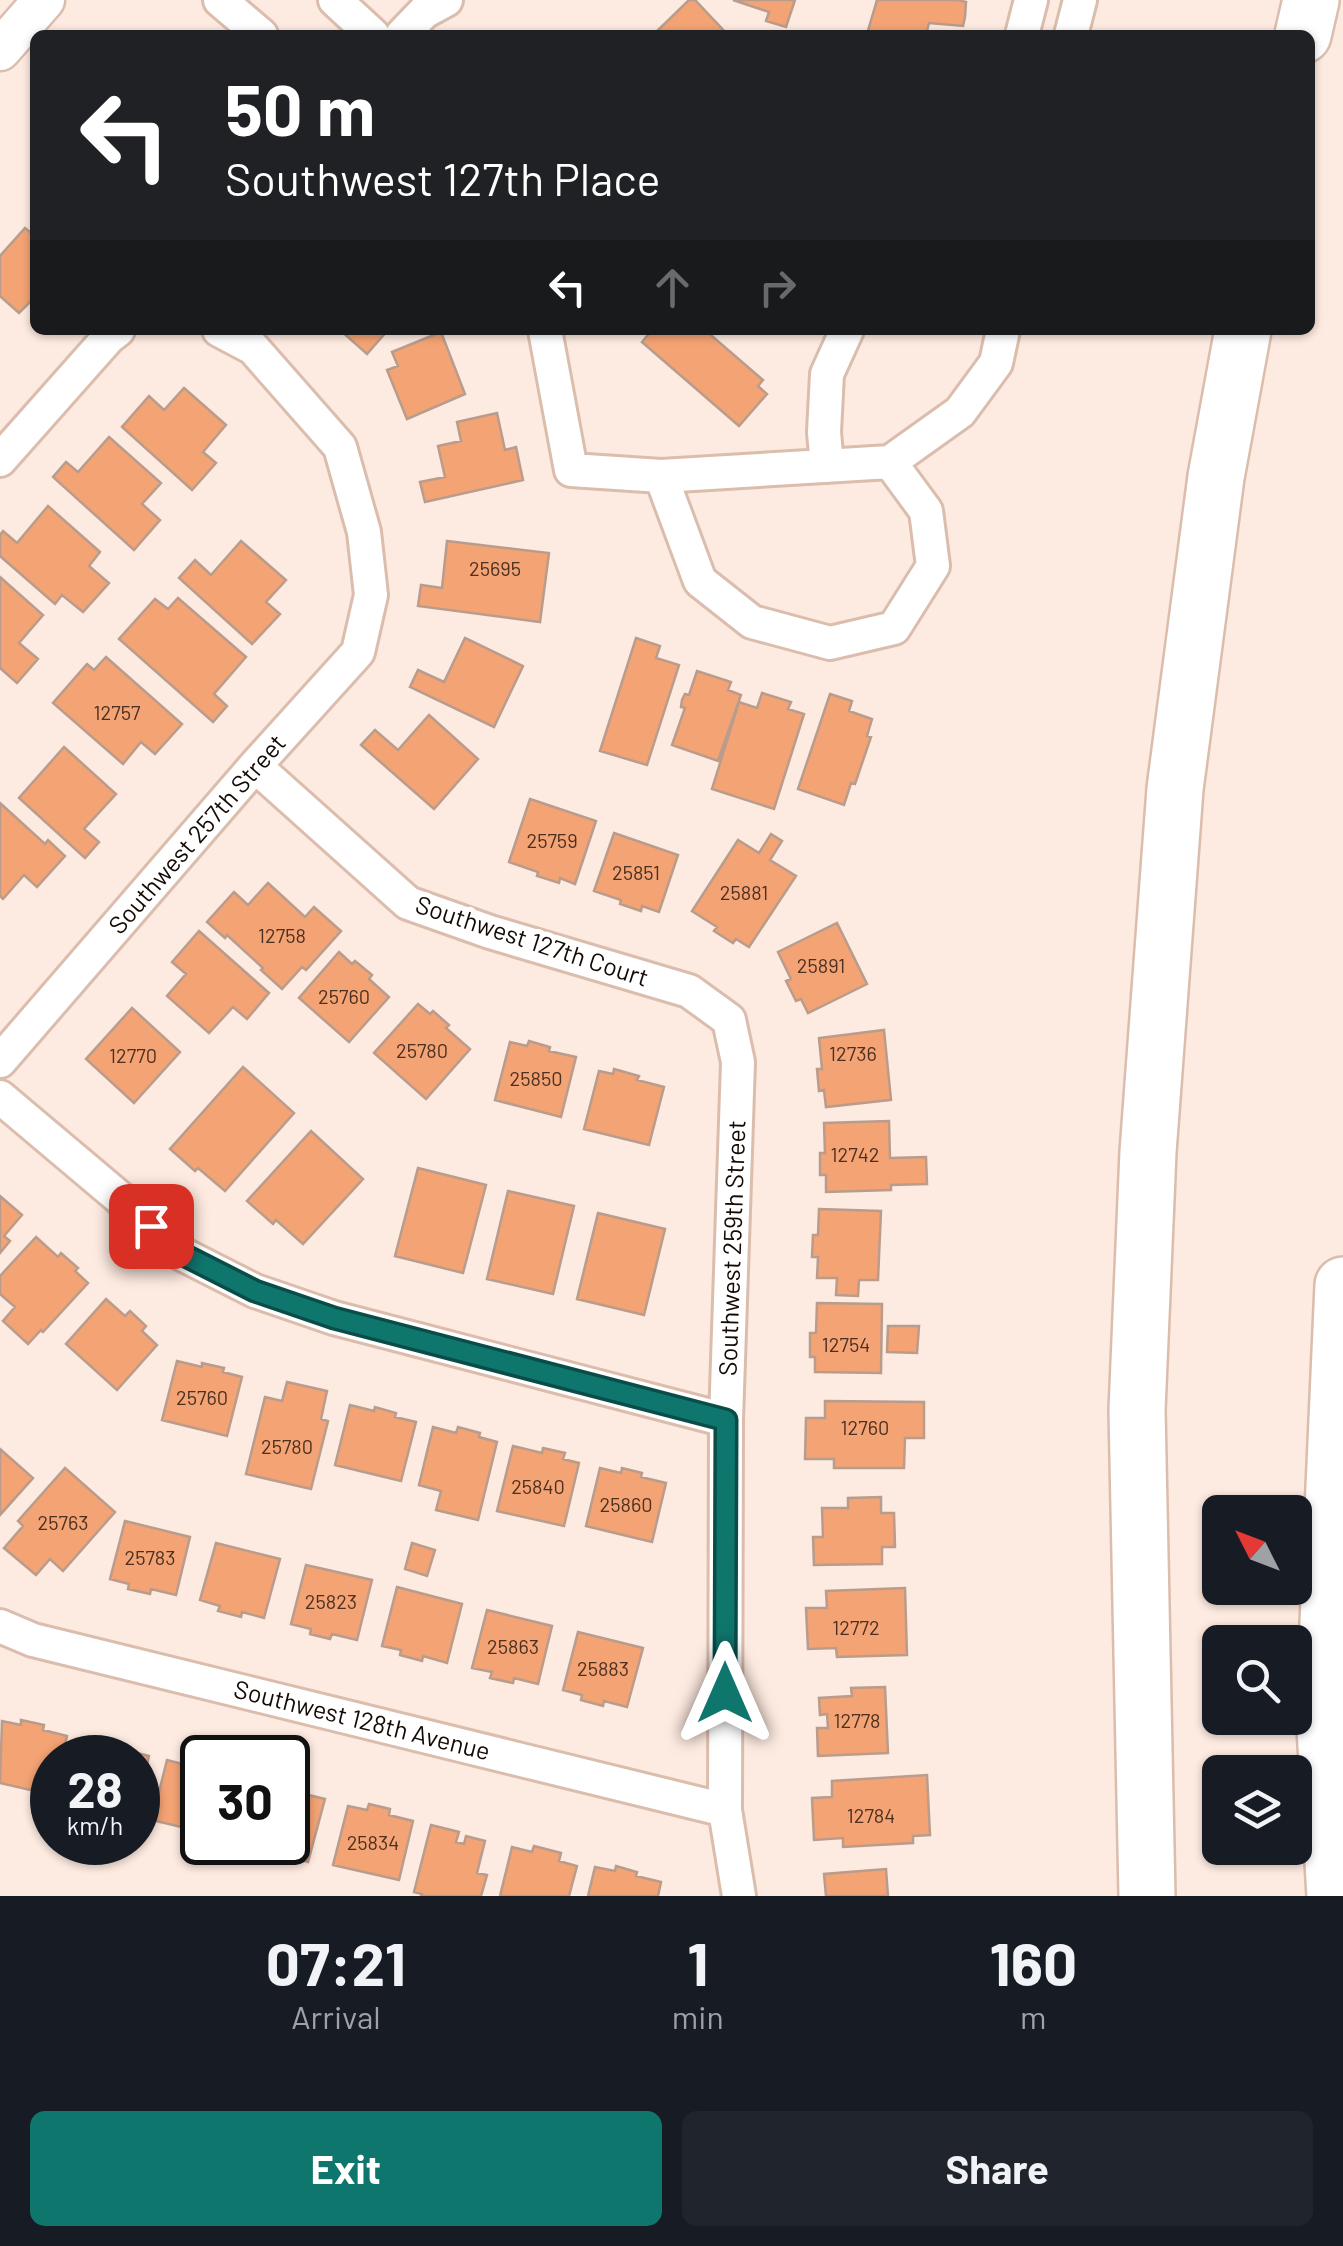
<!DOCTYPE html>
<html lang="en">
<head>
<meta charset="utf-8">
<style>
	:root { --surface:#171b24; --page:#20242c; --text:#f1f3f6; --muted:#9ea1a6; --accent:#0f766e }
	body { margin:0; font-family:Barlow,sans-serif; background:var(--page); color:var(--text); height:100vh; display:flex; flex-direction:column; font-size:38px; white-space:nowrap }
	* { box-sizing:border-box; margin:0 }
	p { font-size:32px; color:var(--muted) }
	.icon { flex:none; width:55px; height:55px; fill:none; stroke:currentColor; stroke-width:2; stroke-linecap:round; stroke-linejoin:round }
	.map { position:relative; height:1896px; overflow:hidden }
	.side { display:flex; flex-direction:column; background:var(--surface); flex:1 }
	.side>* { flex:none }
	.guide { position:absolute; left:30px; top:30px; width:1285px; height:305px; border-radius:15px; box-shadow:0 2px 8px #0004; background:#202124; color:#fff; overflow:hidden }
	.needle { width:65px; rotate:312deg }
	.buttons { position:absolute; left:1202px; top:1495px; display:grid; gap:20px }
	.buttons a { display:grid; place-items:center; width:110px; height:110px; border-radius:15px; background:var(--surface); box-shadow:0 2px 8px #0004; font-size:50px }
	.speed { position:absolute; left:30px; top:1735px; display:flex; gap:20px; font-size:50px; font-weight:700; text-align:center }
	.speed>* { display:grid; place-content:center; width:130px; height:130px; border-radius:50%; background:var(--surface); box-shadow:0 2px 8px #0004; line-height:1 }
	.speed small { font-size:25px; font-weight:400 }
	.speed .limit { border:5px solid #111; border-radius:15px; background:#fff; color:#111 }
	.pin { position:absolute; display:grid; place-items:center; width:85px; height:85px; color:#fff; margin:-42px; border-radius:20px; box-shadow:0 5px 15px #0006 }
	.me { position:absolute; width:110px; margin:-55px; rotate:0deg; stroke-linejoin:round; filter:drop-shadow(0 0 8px #0008) }
	.turn { display:flex; align-items:center; gap:35px; height:210px; padding:0 30px; font-size:45px }
	.turn .icon { width:130px; height:130px; stroke-width:2.5 }
	.turn b { display:block; font-size:70px; line-height:85px }
	.lanes { display:flex; align-items:center; height:95px; padding:0 30px; background:#0003; justify-content:center; gap:50px; direction:ltr }
	.lanes .off { opacity:.35 }
	.eta { display:flex; justify-content:space-evenly; align-items:center; height:170px; text-align:center }
	.eta b { font-size:60px; font-weight:700; line-height:70px }
	.button { display:flex; gap:20px; margin-top:auto; padding:20px 30px }
	.button a { flex:1; height:115px; border-radius:15px; background:var(--accent); color:#fff; font-size:40px; font-weight:700; line-height:115px; text-align:center }
	.button a+a { background:var(--page); color:var(--text) }
	.map>svg:first-child { display:block }
	.building { fill:#f4a374; stroke:#b99c8c; stroke-width:2.5 }
	.lines { fill:none; stroke-linecap:round; stroke-linejoin:round }
	.minor-casing { stroke:#dbbdad; stroke-width:38 }
	.tertiary-casing { stroke:#dbbdad; stroke-width:45 }
	.motorway-casing { stroke:#dbbdad; stroke-width:60 }
	.minor { stroke:#fff; stroke-width:32 }
	.tertiary { stroke:#fff; stroke-width:40 }
	.motorway { stroke:#fff; stroke-width:55 }
	.route-casing { stroke:#0a4d48; stroke-width:25 }
	.route { stroke:#0f766e; stroke-width:18 }
	.labels { text-anchor:middle; stroke-width:10; stroke-linejoin:round; paint-order:stroke }
	.number-label { font-size:20px; fill:#4c3021 }
	.street-label { font-size:25px; fill:#140a05; stroke:#fff }
</style>
</head>
<body>
<div class="map">
<svg width="1343" height="1896" viewBox="0 0 1343 1896">
	<rect width="100%" height="100%" fill="#fdeae0"/>
	<path class="building" d="M689,0H695L728,35H657L655,33Z
		M733,0H795L786,27L766,21L769,12Z
		M877,0H958L966,2L965,17L963,26L929,23L926,35L867,34Z
		M25,228L35,236V304L31,301L19,313L0,296V256Z
		M340,330H388L367,354Z
		M652,330H705L763,380L758,386L767,394L739,426L642,342Z
		M441,332L465,394L407,419L387,370L398,366L392,352Z
		M184,388L226,425L203,452L216,463L192,490L122,427L149,396L164,410Z
		M497,413L505,450L516,447L523,480L425,502L420,482L445,477L438,446L461,441L457,422Z
		M109,437L161,483L142,504L160,520L134,550L53,477L66,462L78,472Z
		M48,506L100,552L89,566L109,583L83,612L62,595L55,604L0,556V535L3,531L17,543Z
		M241,541L286,580L266,602L280,614L252,644L179,578L195,560L211,575Z
		M447,541L549,553L540,622L418,606L421,585L442,588Z
		M0,577L43,615L19,643L38,659L17,683L0,668Z
		M178,598L246,657L214,694L227,706L213,722L119,639L155,599L168,609Z
		M465,638L523,666L494,727L410,687L418,670L444,682Z
		M636,638L660,646L656,658L679,665L647,765L600,751Z
		M106,657L182,724L155,754L141,742L123,764L53,703L87,664L94,670Z
		M697,671L731,682L728,690L741,695L718,761L672,745L685,708L681,707L682,700L685,694L689,695Z
		M762,693L791,702L788,709L804,714L774,809L712,789L739,702L757,708Z
		M830,694L852,701L849,711L872,719L867,736L871,737L855,784L851,783L844,805L798,789Z
		M429,715L478,759L434,809L361,745L375,730L398,750Z
		M64,747L116,794L84,829L99,842L85,858L19,798Z
		M530,799L596,821L575,884L560,878L559,883L537,876L538,872L509,862Z
		M0,803L45,844L48,840L65,856L37,887L24,875L3,899L0,896Z
		M614,833L678,855L659,912L642,906L641,911L620,904L621,900L594,891Z
		M771,834L782,841L770,860L796,876L749,947L736,939L733,943L714,931L717,927L692,911L738,840L759,853Z
		M268,883L305,917L314,907L341,931L306,970L302,967L282,989L261,970L263,968L227,935L225,938L207,922L234,892L248,905Z
		M837,923L867,984L808,1013L801,999L796,1001L786,981L791,979L778,952Z
		M199,931L269,993L247,1019L233,1007L209,1033L167,996L186,974L172,962Z
		M339,952L352,964L355,961L372,975L369,979L389,997L349,1042L299,998Z
		M418,1004L430,1014L433,1011L449,1025L446,1028L470,1049L426,1099L374,1053Z
		M132,1008L180,1052L134,1103L86,1059Z
		M884,1030L891,1100L826,1107L824,1090L819,1091L817,1069H822L819,1038Z
		M529,1041L550,1047L549,1051L576,1057L561,1117L495,1100L510,1042L527,1046Z
		M243,1067L294,1113L225,1191L198,1168L195,1171L170,1149Z
		M614,1069L639,1076L637,1080L664,1087L649,1145L584,1129L599,1071L613,1074Z
		M889,1121L890,1158L926,1157L927,1184L891,1185V1190L826,1192V1175H820V1153H825L824,1123Z
		M311,1131L363,1179L303,1244L276,1220L273,1224L247,1201Z
		M418,1168L486,1185L463,1273L395,1256Z
		M508,1191L574,1206L553,1294L487,1279Z
		M0,1196L22,1215L4,1236L10,1241L0,1253Z
		M819,1209L881,1211L878,1280H859L858,1296L836,1295L837,1278H817L818,1257H812L813,1235H818Z
		M598,1213L665,1229L644,1315L577,1299Z
		M36,1237L58,1257L61,1253L78,1268L75,1271L88,1283L43,1332L41,1330L28,1344L3,1321L15,1307L0,1294V1276Z
		M106,1299L125,1316L130,1311L146,1326L142,1331L157,1345L117,1390L66,1344Z
		M817,1303L882,1304L881,1373L815,1372V1357H810V1333H816Z
		M888,1326H919L917,1353L887,1352Z
		M177,1361L202,1367V1363L224,1368L223,1372L242,1377L227,1436L162,1420Z
		M287,1382L327,1391L321,1419L328,1421L311,1489L246,1474L265,1397L282,1401Z
		M825,1401L924,1402V1438H905L904,1468H834V1459H805L806,1418H825Z
		M350,1405L374,1411L375,1407L396,1413L395,1417L416,1422L401,1481L335,1465Z
		M433,1427L456,1433L458,1427L480,1433L479,1437L497,1442L478,1520L436,1510L441,1491L419,1485Z
		M513,1446L542,1453L543,1448L565,1453L563,1459L579,1463L564,1526L497,1511Z
		M0,1449L33,1478L0,1515Z
		M65,1468L115,1512L63,1571L50,1559L36,1575L4,1548L23,1526L18,1521Z
		M600,1468L621,1473L622,1468L642,1473L641,1477L666,1483L652,1542L586,1526Z
		M881,1497V1513H894L895,1547H882V1564L814,1565L813,1537H823L822,1508H848V1498Z
		M125,1521L190,1537L176,1595L151,1589L150,1594L128,1589L129,1584L110,1579Z
		M216,1543L280,1559L264,1618L242,1612L241,1617L218,1611L220,1606L200,1600Z
		M412,1543L435,1550L427,1576L405,1569Z
		M306,1565L372,1580L357,1640L332,1634L330,1639L310,1634L311,1629L291,1624Z
		M397,1587L462,1604L447,1663L423,1656L422,1661L400,1655L401,1650L382,1646Z
		M905,1588L907,1655L837,1657L836,1648L808,1649L806,1608H827L826,1591Z
		M487,1610L552,1626L538,1684L514,1678L513,1683L490,1678L492,1672L472,1668Z
		M578,1632L643,1648L627,1707L604,1701L603,1706L581,1700L582,1695L563,1690Z
		M885,1687L888,1753L818,1756L817,1728H828L827,1714L820,1715L819,1698L852,1696L851,1688Z
		M21,1720L44,1725L43,1730L67,1736L62,1758H52V1795L0,1783L2,1721L21,1725Z
		M104,1740L127,1745L125,1750L149,1756L138,1803V1758H79L83,1741L103,1746Z
		M167,1760L186,1765L187,1760L202,1764V1832L152,1820Z
		M927,1775L930,1835L913,1836V1843L843,1847V1838L814,1840L812,1798L832,1797V1781Z
		M288,1785L297,1788L296,1792L325,1799L308,1862L242,1846L243,1842H288Z
		M369,1804L390,1809L389,1815L413,1821L399,1880L333,1865L348,1806L367,1810Z
		M431,1825L459,1832L456,1842L464,1844L466,1836L485,1841L477,1873L487,1875L481,1896H421L422,1894L414,1892Z
		M534,1846L561,1853L559,1861L577,1866L569,1896H500L512,1847L532,1852Z
		M616,1866L637,1872L636,1876L661,1882L658,1896H588L595,1867L615,1871Z
		M886,1869L888,1896H826L824,1874Z"/>
	<g class="lines">
		<g class="minor-casing">
			<path id="minor" d="M220,0L261,35
				M335,0L373,35
				M402,35L424,12L446,0
				M1022,35L1031,0
				M1071,35L1080,0
				M545,330L571,470L661,476L890,462
				M0,460L109,337L118,330
				M890,462L960,412L996,363L1003,330
				M827,466L824,432L827,374L847,330
				M661,476L700,581L752,622L830,643L894,628L933,566L926,511L890,462
				M255,766L408,903L490,932L689,991L729,1020L738,1062L726,1420L725,1810L739,1896
				M0,1061L255,766L358,652L371,595L364,532L340,447L253,348L219,330
				M0,1097L121,1199L180,1253L255,1291L334,1318L726,1420
				M0,1626L33,1640L725,1810"/>
		</g>
		<g class="tertiary-casing">
			<path id="tertiary" d="M0,50L44,0"/>
		</g>
		<g class="motorway-casing">
			<path id="motorway" d="M1303,35L1311,0
				M1147,1896L1137,1410L1148,1152L1175,789L1216,477L1243,330
				M1335,1896L1324,1712L1343,1285"/>
		</g>
		<use href="#minor" class="minor"/>
		<use href="#tertiary" class="tertiary"/>
		<use href="#motorway" class="motorway"/>
	</g>
	<g class="lines">
		<g class="route-casing">
			<path id="route" d="M151,1226L180,1253L255,1291L334,1318L726,1420L725,1693"/>
		</g>
		<use href="#route" class="route"/>
	</g>
	<g class="labels">
		<g class="number-label">
			<text x="495" y="576">25695</text>
			<text x="117" y="720">12757</text>
			<text x="552" y="848">25759</text>
			<text x="636" y="880">25851</text>
			<text x="744" y="900">25881</text>
			<text x="282" y="943">12758</text>
			<text x="821" y="973">25891</text>
			<text x="344" y="1004">25760</text>
			<text x="422" y="1058">25780</text>
			<text x="853" y="1061">12736</text>
			<text x="133" y="1063">12770</text>
			<text x="536" y="1086">25850</text>
			<text x="855" y="1162">12742</text>
			<text x="846" y="1352">12754</text>
			<text x="202" y="1405">25760</text>
			<text x="865" y="1435">12760</text>
			<text x="287" y="1454">25780</text>
			<text x="538" y="1494">25840</text>
			<text x="626" y="1512">25860</text>
			<text x="63" y="1530">25763</text>
			<text x="150" y="1565">25783</text>
			<text x="331" y="1609">25823</text>
			<text x="856" y="1635">12772</text>
			<text x="513" y="1654">25863</text>
			<text x="603" y="1676">25883</text>
			<text x="857" y="1728">12778</text>
			<text x="871" y="1823">12784</text>
			<text x="373" y="1850">25834</text>
		</g>
		<g class="street-label">
			<text transform="translate(197 834) rotate(-49)" y="9">Southwest 257th Street</text>
			<text transform="translate(532 941) rotate(18)" y="9">Southwest 127th Court</text>
			<text transform="translate(732 1248) rotate(-88)" y="9">Southwest 259th Street</text>
			<text transform="translate(362 1720) rotate(14)" y="9">Southwest 128th Avenue</text>
		</g>
	</g>
</svg>
<div class="buttons">
<a><svg class="needle" viewBox="-14 -14 28 28"><path d="M0-13l5 13h-10z" fill="#e53935"/><path d="M0 13l5-13h-10z" fill="#9ea1a6"/></svg></a>
<a><svg class="icon" aria-label="search" viewBox="0 0 24 24"><circle cx="10" cy="10" r="6"/><path d="M15 15l6 6"/></svg></a>
<a><svg class="icon" aria-label="layers" viewBox="0 0 24 24"><path d="M12 4l9 5-9 5-9-5zM3 14l9 5 9-5"/></svg></a>
</div>
<div class="speed"><div>28<small>km/h</small></div><div class="limit">30</div></div>
<div class="pin" style="left:151px;top:1226px;background:#d93025"><svg class="icon" aria-label="arrive" viewBox="0 0 24 24"><path d="M6 21V4h12l-3 4 3 4H6"/></svg></div>
<svg class="me" style="left:725px;top:1693px" viewBox="-20 -20 40 40"><path d="M0-17L14 15 0 8-14 15z" fill="#0f766e" stroke="#fff" stroke-width="4"/></svg>
<div class="guide">
<div class="turn"><svg class="icon" aria-label="left" viewBox="0 0 24 24"><path d="M17 20v-9H6M10 6l-5 5 5 5"/></svg><div><b>50 m</b>Southwest 127th Place</div></div>
<div class="lanes"><svg class="icon" aria-label="left" viewBox="0 0 24 24"><path d="M17 20v-9H6M10 6l-5 5 5 5"/></svg><svg class="icon off" aria-label="ahead" viewBox="0 0 24 24"><path d="M12 20V5M6 11l6-6 6 6"/></svg><svg class="icon off" aria-label="right" viewBox="0 0 24 24"><path d="M7 20v-9h11M14 6l5 5-5 5"/></svg></div>
</div>
</div>
<section class="side">
<div class="eta">
<div><b>07:21</b><p>Arrival</p></div>
<div><b>1</b><p>min</p></div>
<div><b>160</b><p>m</p></div>
</div>
<div class="button"><a>Exit</a><a>Share</a></div>
</section>
</body>
</html>
